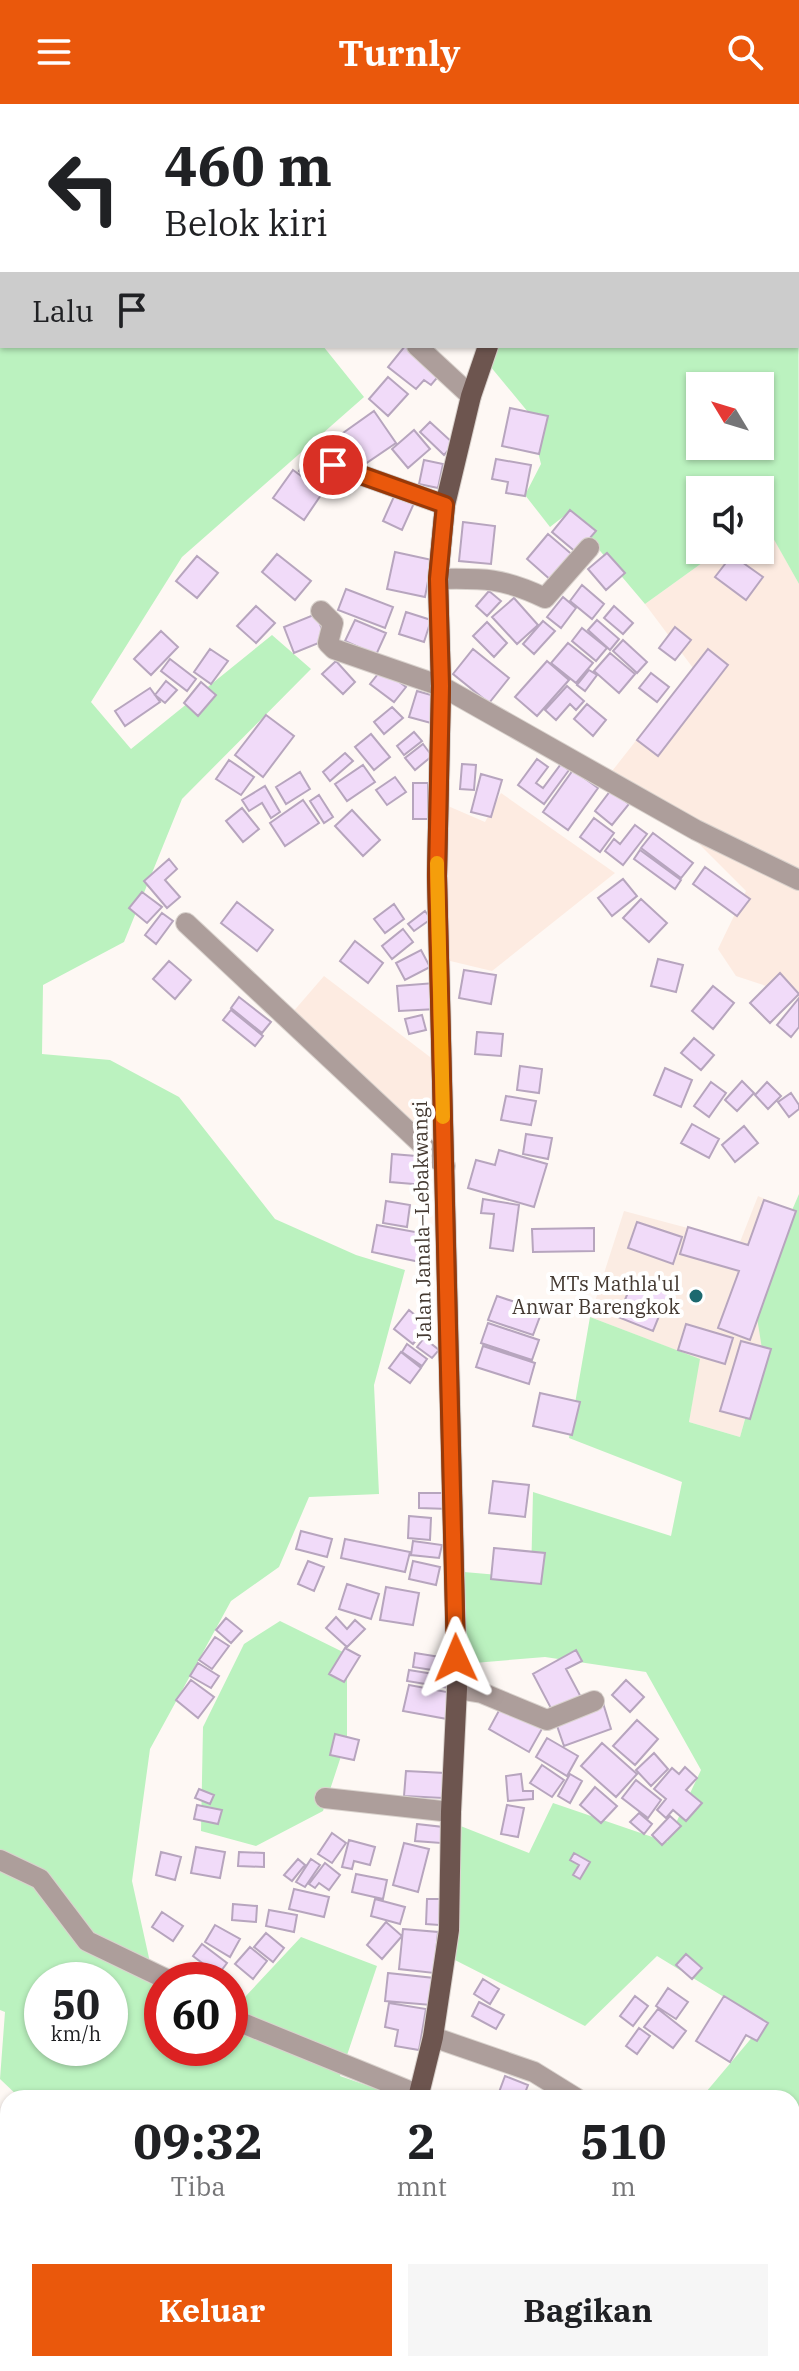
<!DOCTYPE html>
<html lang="id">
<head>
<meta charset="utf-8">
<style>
	:root { --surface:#fff; --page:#f6f6f6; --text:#202124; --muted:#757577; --accent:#ea580c }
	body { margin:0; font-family:"IBM Plex Serif",serif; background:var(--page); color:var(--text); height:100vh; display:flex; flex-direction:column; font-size:30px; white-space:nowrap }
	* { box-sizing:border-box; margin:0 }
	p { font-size:26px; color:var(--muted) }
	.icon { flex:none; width:44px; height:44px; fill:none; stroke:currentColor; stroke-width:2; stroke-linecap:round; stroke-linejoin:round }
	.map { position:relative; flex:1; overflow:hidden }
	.drawer { position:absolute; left:0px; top:1986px; width:800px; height:282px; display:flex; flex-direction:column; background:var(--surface); border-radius:24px 24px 0 0; box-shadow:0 2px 6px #0004 }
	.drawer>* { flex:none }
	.guide { position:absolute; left:0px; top:0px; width:800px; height:244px; box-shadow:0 2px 6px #0004; background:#fff; color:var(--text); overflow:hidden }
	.needle { width:52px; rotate:308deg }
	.controls { position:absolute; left:686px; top:268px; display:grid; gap:16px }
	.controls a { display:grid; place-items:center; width:88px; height:88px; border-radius:0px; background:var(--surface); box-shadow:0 2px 6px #0004; font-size:40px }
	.speed { position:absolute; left:24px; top:1858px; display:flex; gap:16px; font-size:40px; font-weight:700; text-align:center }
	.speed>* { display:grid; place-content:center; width:104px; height:104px; border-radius:50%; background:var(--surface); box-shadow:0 2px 6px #0004; line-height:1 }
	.speed small { font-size:20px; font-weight:400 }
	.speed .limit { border:12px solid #d22; background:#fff; color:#111 }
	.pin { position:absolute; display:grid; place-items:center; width:68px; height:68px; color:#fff; margin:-34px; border:4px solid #fff; border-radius:50%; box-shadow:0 2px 8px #0007 }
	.me { position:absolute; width:88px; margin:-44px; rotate:359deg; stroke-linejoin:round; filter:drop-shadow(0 0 6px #0008) }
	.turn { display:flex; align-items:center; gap:28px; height:168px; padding:0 32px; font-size:36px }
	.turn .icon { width:104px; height:104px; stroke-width:2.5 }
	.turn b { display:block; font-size:56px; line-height:68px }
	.then { display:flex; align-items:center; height:76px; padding:0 32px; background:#0003; gap:16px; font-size:30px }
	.eta { display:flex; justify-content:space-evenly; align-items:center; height:136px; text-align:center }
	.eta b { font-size:48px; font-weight:700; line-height:56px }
	.cta { display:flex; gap:16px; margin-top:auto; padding:16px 32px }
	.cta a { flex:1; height:92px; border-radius:0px; background:var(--accent); color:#fff; font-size:32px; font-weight:700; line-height:92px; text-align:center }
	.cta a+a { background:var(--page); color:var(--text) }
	header { display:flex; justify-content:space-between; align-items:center; height:104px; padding:0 32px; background:var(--accent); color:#fff; font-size:36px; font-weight:700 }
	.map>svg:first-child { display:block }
	.built { fill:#fbece3 }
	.industrial { fill:#fdebe1 }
	.green { fill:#bbf2bf; fill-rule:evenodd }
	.building { fill:#f1dbf9; stroke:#b7a5be; stroke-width:2 }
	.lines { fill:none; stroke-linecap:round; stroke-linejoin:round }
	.minor-casing { stroke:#d9d2cd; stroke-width:22 }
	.primary-casing { stroke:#d9d2cd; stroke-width:22 }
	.minor { stroke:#ad9e9b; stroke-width:20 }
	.primary { stroke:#6d554f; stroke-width:20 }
	.route-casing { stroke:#983908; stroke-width:20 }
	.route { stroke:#ea580c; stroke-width:14 }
	.slow { stroke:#f59e0b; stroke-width:14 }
	.poi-dot { fill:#1d696f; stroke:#fff; stroke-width:3 }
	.labels { text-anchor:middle; stroke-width:8; stroke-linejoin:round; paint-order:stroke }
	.street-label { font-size:20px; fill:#443931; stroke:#fff }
	.poi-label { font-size:20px; fill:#443931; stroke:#fff; text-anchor:end }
</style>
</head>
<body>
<header><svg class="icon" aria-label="menu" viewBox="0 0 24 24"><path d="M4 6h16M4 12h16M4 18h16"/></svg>Turnly<svg class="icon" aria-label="search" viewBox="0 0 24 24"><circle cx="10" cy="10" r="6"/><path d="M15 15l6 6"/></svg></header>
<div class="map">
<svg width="799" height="2267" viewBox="0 0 799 2267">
	<rect width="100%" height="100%" fill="#fef8f4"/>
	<path class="built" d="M758,1092L791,1106L763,1251L740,1333L689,1318L699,1255L590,1213L624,1107L740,1138Z"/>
	<path class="industrial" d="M763,415L799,480V893L736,872L718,845L746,787L676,717L609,671L693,564L645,500L720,446H760V417Z
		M501,689L615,769L492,867L446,856L441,699L485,718Z
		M324,872L447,966L441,1049L286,916Z"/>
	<path class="green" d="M0,0H507L2,2V242H323L364,293L182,453L91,598L131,645L272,531L311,565L182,695L124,838L43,881L42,950L110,956L179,993L275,1115L356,1151L405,1166L374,1281L379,1390L309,1393L279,1463L231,1497L150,1645L132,1777L151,1863L162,1876V1944H230V1909L301,1833L377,1862L340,1972L403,1994H20L0,1975L5,1908L0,1906ZM42,1876H110V1944H42Z
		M798,11L799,480L763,416L760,417V386H700V446H720L645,500L568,409L550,423L525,391L541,360L528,308L490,262L495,242H798ZM700,282H760V342H700Z
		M799,1090V2101L792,2095V1994H701L765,1918L657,1852L585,1922L449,1853L458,1721L529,1749L553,1699L667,1738L701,1666L646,1568L545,1553L462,1560L464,1468L531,1474L533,1388L671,1432L682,1378L569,1334L590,1213L700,1255L689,1318L740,1333L763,1251L754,1195Z
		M280,1517L347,1550V1634L323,1707L256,1742L201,1727L203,1623L244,1540Z
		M8,2142V2260H721L731,2267H0V2149Z"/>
	<path class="building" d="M405,242H410L442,268L431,281L424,276L416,285L388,263Z
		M388,273L408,290L388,312L369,295Z
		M510,304L548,312L539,350L502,342Z
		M374,307L396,339L365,360L343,329Z
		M430,318L454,340L444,351L420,328Z
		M414,326L430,345L408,364L392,345Z
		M309,353L333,367L323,383L299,367Z
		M496,355L531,361L525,392L506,389L508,378L492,375Z
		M424,356L443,360L438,384L419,380Z
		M293,366L323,388L304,416L273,394Z
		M396,388L415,397L402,426L383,417Z
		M570,406L596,427L577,449L552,428Z
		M463,418L495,422L491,460L459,457Z
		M548,430L575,453L553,478L527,455Z
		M395,448L432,456L425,493L387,485Z
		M607,449L625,469L606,486L588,465Z
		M277,450L311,477L295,496L262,468Z
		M732,451L763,473L746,496L715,473Z
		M197,452L218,469L197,494L176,477Z
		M582,481L604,500L592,515L570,497Z
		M346,485L393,503L385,524L338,506Z
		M489,487L501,497L487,512L476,502Z
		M563,493L576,504L561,524L547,513Z
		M514,494L538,521L517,540L492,513Z
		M256,502L275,519L256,539L237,522Z
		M614,502L633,519L623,530L604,514Z
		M406,508L431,516L424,538L399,530Z
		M316,510L326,536L294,549L284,523Z
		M355,516L386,529L376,551L345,537Z
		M597,516L619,535L610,546L588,526Z
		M543,517L555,527L534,550L523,540Z
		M487,518L507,539L494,553L473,532Z
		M675,523L691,536L675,556L659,544Z
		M582,524L607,544L596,557L572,537Z
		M161,527L178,543L151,571L134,555Z
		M623,536L647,558L637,569L613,547Z
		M568,539L593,559L576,579L551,559Z
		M210,545L228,557L211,580L194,568Z
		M473,545L509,574L489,599L453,570Z
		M708,545L728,561L658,652L637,636Z
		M610,549L635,570L619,589L594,567Z
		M170,555L196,575L187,587L161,567Z
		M336,557L355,578L343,590L322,570Z
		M547,557L569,576L537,612L515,593Z
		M382,565L406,583L394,598L370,580Z
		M589,566L597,571L585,587L577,581Z
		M651,569L669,583L657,598L639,584Z
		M166,577L177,586L165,599L155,591Z
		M201,578L216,591L198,612L184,599Z
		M567,582L584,597L576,606L570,600L556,616L545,606Z
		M150,584L160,598L125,622L115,607Z
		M417,587L438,593L431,619L409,613Z
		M587,600L606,616L593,632L574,615Z
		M392,603L403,614L384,630L374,618Z
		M266,611L294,632L263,673L235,651Z
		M414,628L422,637L404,651L397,642Z
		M371,630L390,653L374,666L355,643Z
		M423,640L432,652L415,666L405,654Z
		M345,649L353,657L330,677L323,668Z
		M537,655L548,663L536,679L543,684L561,660L569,666L544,700L518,681Z
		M229,656L254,673L241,691L216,675Z
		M462,660L476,661L474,686L460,685Z
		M363,661L375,678L347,697L335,680Z
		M573,666L598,684L568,726L543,708Z
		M300,668L310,685L286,700L276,683Z
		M481,670L502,676L491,713L471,708Z
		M395,673L406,688L387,701L376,686Z
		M413,679H428V715H413Z
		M265,682L280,708L271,714L262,699L249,707L242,696Z
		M611,686L629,700L612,721L595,707Z
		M319,691L333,713L324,719L310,697Z
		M303,696L319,719L285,742L270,719Z
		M242,704L259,725L243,738L226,717Z
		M352,706L380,736L363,752L335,722Z
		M594,714L614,729L600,748L580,733Z
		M635,721L647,730L623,761L605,747L614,735L620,740Z
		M653,729L693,759L681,774L641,744Z
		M640,746L681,776L675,785L634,755Z
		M169,755L177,765L165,776L180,793L167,804L144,777Z
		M705,763L750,795L737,812L693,780Z
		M623,775L637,792L612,812L598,794Z
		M142,788L162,803L147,819L129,804Z
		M641,795L667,819L649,838L623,814Z
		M237,798L273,826L257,847L221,819Z
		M394,800L404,815L385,829L374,815Z
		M425,807L431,815L414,827L408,820Z
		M162,809L173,817L156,840L145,831Z
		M403,825L413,838L392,855L382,842Z
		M355,837L383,859L368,879L340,857Z
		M421,846L430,863L405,876L396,859Z
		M658,855L683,861L676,888L651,882Z
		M169,857L191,876L175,895L153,875Z
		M464,866L496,871L491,900L459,894Z
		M780,869L799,890L770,919L750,899Z
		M435,879L437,905L399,907L397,882Z
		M713,882L734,899L713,925L692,907Z
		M239,893L271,918L262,929L231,904Z
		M799,894V923L791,933L777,921Z
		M231,906L263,932L255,942L223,916Z
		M422,911L426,926L409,930L405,915Z
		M477,928L503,930L501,952L475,950Z
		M694,934L714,951L701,966L681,949Z
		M520,962L542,965L539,989L517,986Z
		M665,964L692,976L681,1003L654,991Z
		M742,977L754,989L737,1007L725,996Z
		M711,978L726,989L709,1013L694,1002Z
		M767,978L781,992L768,1005L755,991Z
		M791,989L799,1001V1005L789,1013L778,998Z
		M506,992L536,997L531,1021L501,1016Z
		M692,1020L719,1035L709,1054L681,1039Z
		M744,1022L758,1039L735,1058L722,1041Z
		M526,1030L552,1034L548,1055L523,1050Z
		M499,1046L547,1060L534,1103L468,1084L476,1056L495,1061Z
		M392,1050L428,1053L425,1081L390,1078Z
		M483,1095L519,1101L513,1147L490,1144L494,1110L481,1109Z
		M764,1096L796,1107L750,1236L718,1224L739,1167L680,1150L688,1123L748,1141Z
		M386,1097L410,1101L407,1123L383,1119Z
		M637,1118L682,1133L673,1160L628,1144Z
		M377,1121L426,1130L420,1158L372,1148Z
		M594,1124V1147L533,1148L532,1125Z
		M633,1176L668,1190L653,1227L618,1213Z
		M497,1192L542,1207L533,1231L488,1216Z
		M409,1206L428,1222L413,1240L394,1225Z
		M488,1219L539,1236L532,1256L481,1239Z
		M686,1220L733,1234L725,1260L678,1246Z
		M424,1234L439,1246L432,1254L417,1243Z
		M741,1237L771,1245L750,1315L720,1307Z
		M407,1240L427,1255L422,1262L402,1248Z
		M483,1242L535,1259L529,1280L476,1263Z
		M401,1248L421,1264L410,1279L389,1264Z
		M540,1289L580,1298L572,1331L533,1322Z
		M493,1377L529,1381L525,1413L489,1409Z
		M419,1389H449V1405L419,1404Z
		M409,1412L431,1414L430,1436L408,1434Z
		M301,1427L332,1435L327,1453L296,1445Z
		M345,1435L410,1448L405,1468L341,1454Z
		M413,1437L442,1441L439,1454L411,1451Z
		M494,1444L545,1449L541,1480L491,1475Z
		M308,1457L324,1463L314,1487L298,1480Z
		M413,1457L440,1463L436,1481L409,1475Z
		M347,1480L379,1490L371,1515L339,1505Z
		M386,1483L419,1489L413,1521L380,1516Z
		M336,1513L347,1525L355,1516L365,1525L347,1543L326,1524Z
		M226,1514L242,1527L231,1539L216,1526Z
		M215,1533L229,1542L212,1565L199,1556Z
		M345,1544L360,1552L344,1578L329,1570Z
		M576,1546L582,1557L566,1565L582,1595L554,1610L533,1570Z
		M415,1549L453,1555L451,1569L413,1563Z
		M198,1559L219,1572L211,1584L190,1572Z
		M409,1566L452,1573L450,1584L407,1577Z
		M191,1576L214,1593L198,1614L176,1596Z
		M626,1576L644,1593L630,1608L612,1591Z
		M409,1581L452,1589L447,1615L403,1607Z
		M603,1599L611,1625L564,1642L555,1616Z
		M502,1601L543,1623L529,1648L489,1625Z
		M637,1616L658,1635L635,1661L613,1642Z
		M335,1630L359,1636L354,1656L330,1651Z
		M547,1634L578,1652L567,1672L536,1653Z
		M602,1639L637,1670L616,1693L581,1662Z
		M654,1649L668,1665L651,1682L636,1666Z
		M542,1661L564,1676L552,1693L530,1679Z
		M685,1663L697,1674L686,1686L702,1699L686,1717L673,1706L666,1714L657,1706L666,1695L654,1685L672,1664L679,1670Z
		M406,1667L445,1669L443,1694L404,1692Z
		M521,1670L523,1687H533V1695L508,1697L506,1672Z
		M570,1670L582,1677L570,1699L558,1692Z
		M636,1676L661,1696L648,1714L622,1694Z
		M595,1683L617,1702L601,1719L580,1701Z
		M199,1685L214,1691L210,1700L195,1694Z
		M197,1701L222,1706L218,1720L194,1715Z
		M507,1701L524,1704L518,1733L501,1730Z
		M639,1709L652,1720L644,1730L630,1718Z
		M670,1712L681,1722L662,1741L652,1731Z
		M417,1720L443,1723L441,1739L415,1737Z
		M332,1729L346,1739L332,1759L318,1750Z
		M349,1736L375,1743L370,1761L354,1757L352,1765L342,1763Z
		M404,1739L429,1745L418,1788L393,1781Z
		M196,1743L225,1748L220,1774L191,1769Z
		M161,1748L181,1753L175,1776L156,1771Z
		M239,1748L264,1749V1763L238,1762Z
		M574,1749L590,1758L580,1775L573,1771L579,1761L570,1756Z
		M298,1755L305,1761L292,1777L284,1771Z
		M311,1755L320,1761L305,1783L296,1778Z
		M325,1759L340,1771L329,1786L319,1779L315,1784L309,1780Z
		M356,1770L387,1776L383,1795L352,1788Z
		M294,1785L329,1793L324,1813L289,1805Z
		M375,1795L405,1803L400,1820L371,1812Z
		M427,1795H440L439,1821L426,1820Z
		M233,1800L257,1802L256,1818L232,1816Z
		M269,1806L297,1811L294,1828L266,1822Z
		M162,1808L183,1822L173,1837L152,1823Z
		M386,1818L402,1832L382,1855L367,1841Z
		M215,1821L240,1835L230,1853L205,1838Z
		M403,1825L438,1828L434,1869L399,1865Z
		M266,1829L284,1844L273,1858L254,1843Z
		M202,1840L227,1859L218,1871L193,1852Z
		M250,1843L267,1857L253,1875L235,1860Z
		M686,1850L702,1864L692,1875L676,1861Z
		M194,1862L215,1876H191L186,1873Z
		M388,1869L434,1874L431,1901L385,1897Z
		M483,1875L499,1885L490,1900L474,1890Z
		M668,1884L688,1898L676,1915L656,1902Z
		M635,1892L648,1902L633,1922L620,1912Z
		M724,1892L768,1919L757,1937L746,1931L730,1958L696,1937Z
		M479,1898L504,1911L496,1925L472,1912Z
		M389,1899L426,1905L419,1946L395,1942L398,1926L385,1923Z
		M658,1905L686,1927L673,1944L644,1923Z
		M639,1924L650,1932L637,1950L626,1942Z
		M505,1972L528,1981L523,1994L498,1991Z"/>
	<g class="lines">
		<g class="minor-casing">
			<path id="minor" d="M417,242L471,292
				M333,361L445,401
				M438,475C484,474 503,474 545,494L589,444
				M321,507L333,519L328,539L334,545L441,582L696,726L799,776
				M186,819L445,1062
				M457,1585L482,1589L547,1616L594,1597
				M325,1694L451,1708
				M0,1756L40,1775L87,1837L168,1876
				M230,1914L419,1991
				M433,1933L534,1968L576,1994
				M792,2158L799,2164"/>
		</g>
		<g class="primary-casing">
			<path id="primary" d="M594,2L595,0
				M418,1994L433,1933L449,1826L451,1708L457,1585L437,772L441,582L438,475L445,401L471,292L488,242
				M322,2267L324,2260"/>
		</g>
		<use href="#minor" class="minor"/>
		<use href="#primary" class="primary"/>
	</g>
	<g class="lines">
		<g class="route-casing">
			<path id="route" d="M333,361L445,401L438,475L441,582L437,772L456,1554"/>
		</g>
		<use href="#route" class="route"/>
		<path class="slow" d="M437,759L443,1013"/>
	</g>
	<circle class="poi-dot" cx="696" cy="1192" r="8"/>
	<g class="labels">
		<g class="street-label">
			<text transform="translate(422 1117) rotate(-91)" y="7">Jalan Janala–Lebakwangi</text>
		</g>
		<g class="poi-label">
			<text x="680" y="1187">MTs Mathla'ul<tspan x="680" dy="23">Anwar Barengkok</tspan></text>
		</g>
	</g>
</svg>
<div class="controls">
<a><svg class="needle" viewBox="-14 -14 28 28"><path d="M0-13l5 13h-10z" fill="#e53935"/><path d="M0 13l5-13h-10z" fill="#757577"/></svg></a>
<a><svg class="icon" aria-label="sound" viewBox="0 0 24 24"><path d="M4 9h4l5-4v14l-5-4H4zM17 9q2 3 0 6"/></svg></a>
</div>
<div class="speed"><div>50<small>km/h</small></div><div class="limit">60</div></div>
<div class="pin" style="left:333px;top:361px;background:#d93025"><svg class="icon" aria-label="arrive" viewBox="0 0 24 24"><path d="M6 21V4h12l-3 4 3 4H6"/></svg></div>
<svg class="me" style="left:456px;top:1554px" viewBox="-20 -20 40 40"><path d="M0-17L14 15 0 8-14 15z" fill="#ea580c" stroke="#fff" stroke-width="4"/></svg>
<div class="guide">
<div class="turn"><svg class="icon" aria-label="left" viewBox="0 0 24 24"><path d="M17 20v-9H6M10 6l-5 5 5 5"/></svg><div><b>460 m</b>Belok kiri</div></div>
<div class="then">Lalu<svg class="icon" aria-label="arrive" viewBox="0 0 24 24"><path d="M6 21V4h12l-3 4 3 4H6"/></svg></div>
</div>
<section class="drawer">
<div class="eta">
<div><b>09:32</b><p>Tiba</p></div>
<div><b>2</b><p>mnt</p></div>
<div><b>510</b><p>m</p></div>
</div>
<div class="cta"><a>Keluar</a><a>Bagikan</a></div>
</section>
</div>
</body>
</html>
